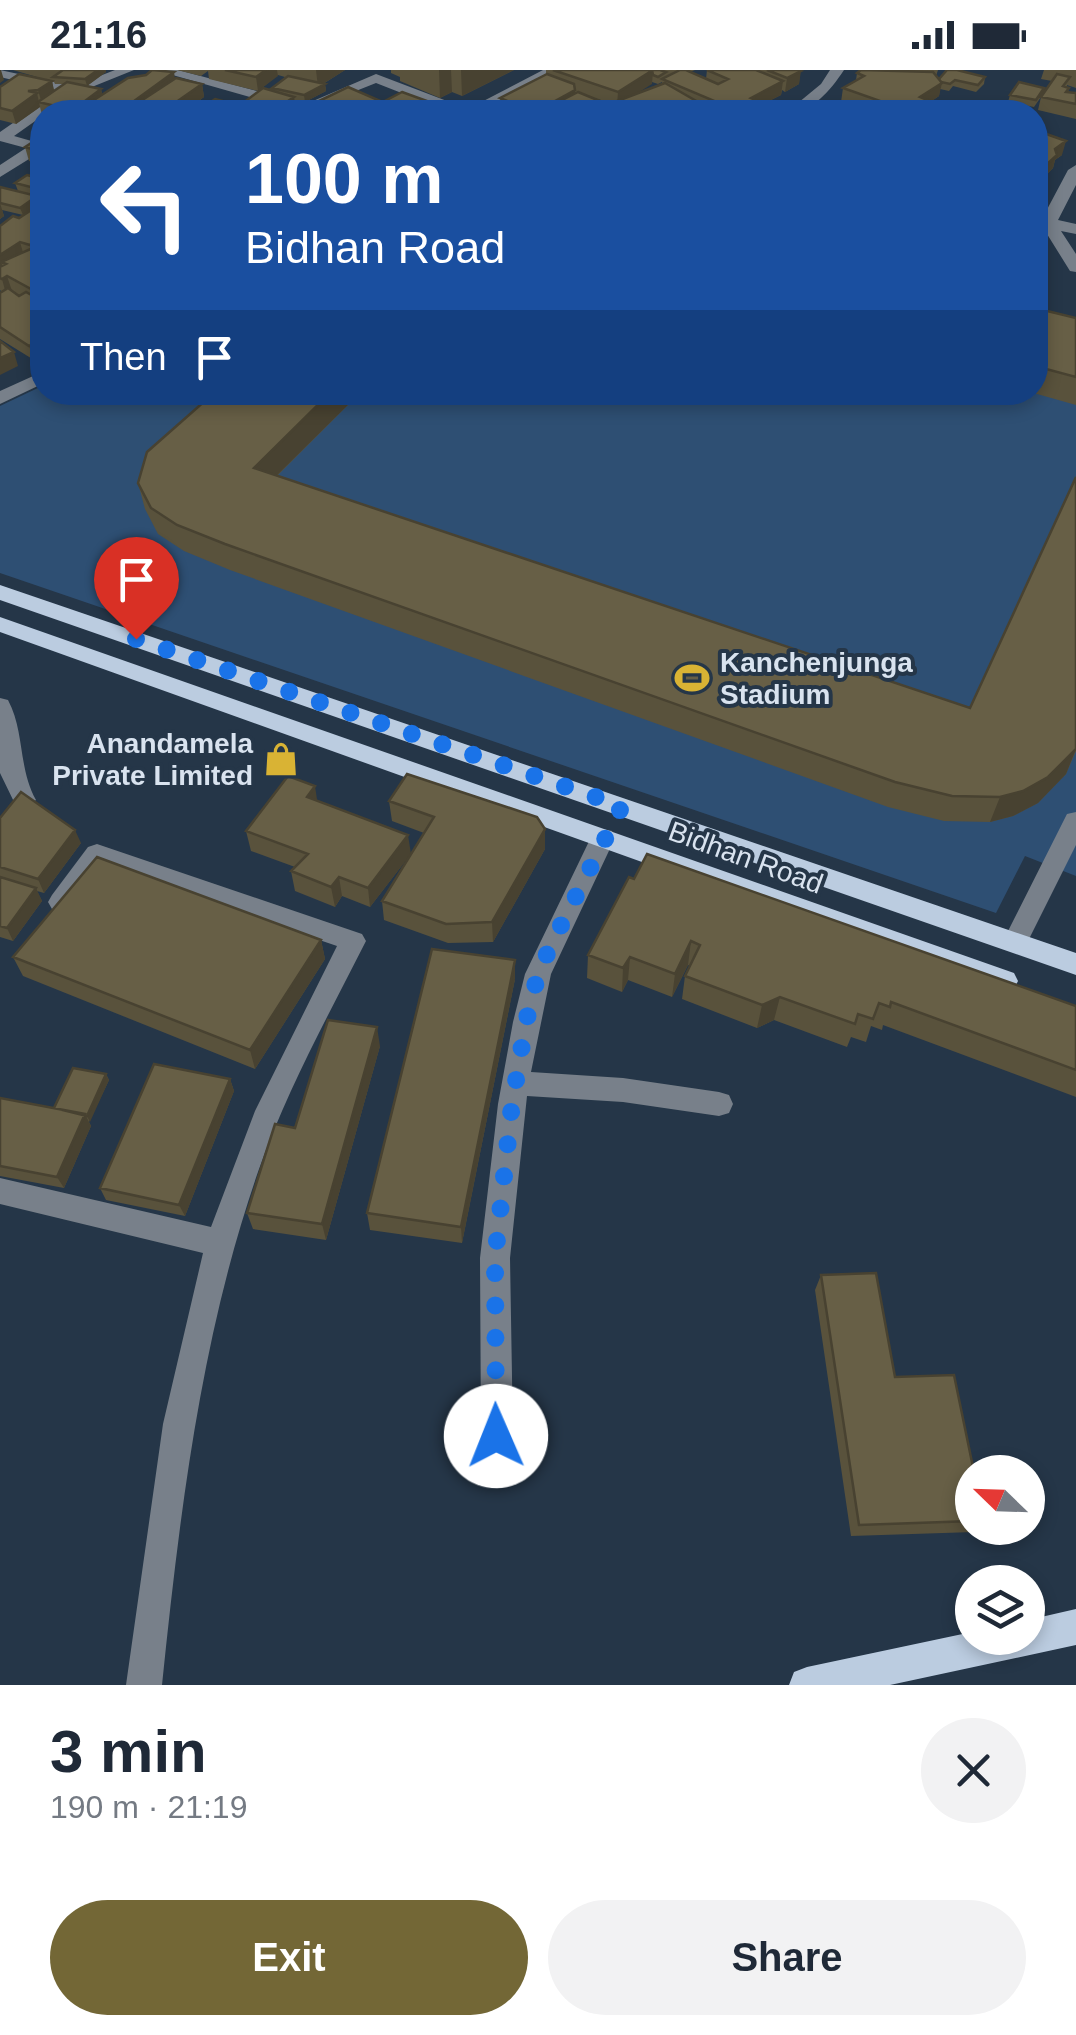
<!DOCTYPE html>
<html lang="en">
<head>
<meta charset="utf-8">
<style>
	:root { --surface:#fff; --page:#f2f2f3; --text:#1f2937; --muted:#747a83; --accent:#736736 }
	body { margin:0; font-family:Helvetica,sans-serif; background:var(--page); color:var(--text); height:100vh; display:flex; flex-direction:column; font-size:38px; white-space:nowrap }
	* { box-sizing:border-box; margin:0 }
	p { font-size:32px; color:var(--muted) }
	.icon { flex:none; width:55px; height:55px; fill:none; stroke:currentColor; stroke-width:2; stroke-linecap:round; stroke-linejoin:round }
	.map { position:relative; height:1615px; overflow:hidden }
	.details { display:flex; flex-direction:column; background:var(--surface); flex:1 }
	.details>* { flex:none }
	.banner { position:absolute; left:30px; top:30px; width:1018px; height:305px; border-radius:40px; box-shadow:0 5px 15px #0003; background:#1a4fa0; color:#fff; overflow:hidden }
	.needle { width:65px; rotate:293deg }
	.controls { position:absolute; left:955px; top:1385px; display:grid; gap:20px }
	.controls a { display:grid; place-items:center; width:90px; height:90px; border-radius:50%; background:var(--surface); box-shadow:0 5px 15px #0003; font-size:50px }
	.pin { position:absolute; display:grid; place-items:center; width:85px; height:85px; color:#fff; margin:-102px -42px; border-radius:50% 50% 50% 0; rotate:-45deg; box-shadow:0 0 10px #0007 }
	.pin .icon { rotate:45deg }
	.me { position:absolute; width:110px; margin:-55px; rotate:359deg; stroke-linejoin:round; filter:drop-shadow(0 0 8px #0008) }
	.turn { display:flex; align-items:center; gap:35px; height:210px; padding:0 50px; font-size:45px }
	.turn .icon { width:130px; height:130px; stroke-width:2.5 }
	.turn b { display:block; font-size:70px; line-height:85px }
	.then { display:flex; align-items:center; height:95px; padding:0 50px; background:#0003; gap:20px; font-size:38px }
	.round { display:grid; place-items:center; flex:none; width:105px; height:105px; border-radius:52px; background:var(--page) }
	.overview { display:flex; align-items:center; justify-content:space-between; height:170px; padding:0 50px }
	h1 { font-size:60px; font-weight:700; line-height:75px }
	.cta { display:flex; gap:20px; margin-top:auto; padding:20px 50px }
	.cta a { flex:1; height:115px; border-radius:60px; background:var(--accent); color:#fff; font-size:40px; font-weight:700; line-height:115px; text-align:center }
	.cta a+a { background:var(--page); color:var(--text) }
	.status { display:flex; justify-content:space-between; align-items:center; height:70px; padding:0 50px; background:var(--surface); direction:ltr }
	.status svg { height:28px; fill:currentColor }
	.map>svg:first-child { display:block }
	.green { fill:#2e4f73 }
	.lines { fill:none; stroke-linecap:round; stroke-linejoin:round }
	.minor { fill:#78808a; fill-rule:evenodd }
	.major { fill:#bbcce0; fill-rule:evenodd }
	.wall { fill:#59523c; fill-rule:evenodd }
	.shaded-wall { fill:#484231 }
	.building { fill:#675f46; stroke:#484231; stroke-width:2.5 }
	.route { stroke:#1a73e8; stroke-width:18; stroke-dasharray:0 32.4 }
	.labels { text-anchor:middle; stroke-width:8; stroke-linejoin:round; paint-order:stroke }
	.poi-label { font-size:28px; font-weight:bold; fill:#d9e3ef; stroke:#253648; text-anchor:start }
	.street-label { font-size:28px; fill:#d9e3ef; stroke:#253648 }
</style>
</head>
<body>
<div class="status"><b>21:16</b><svg viewBox="0 0 49 12"><path d="M0 12V9h3v3zM5 12V6h3v6zM10 12V3h3v9zM15 12V0h3v12zM26 1h20v11H26zM47 4h2v5h-2z"/></svg></div>
<div class="map">
<svg width="1076" height="1615" viewBox="0 0 1076 1615">
	<rect width="100%" height="100%" fill="#253648"/>
	<path class="green" d="M1076,273V806L1025,786L996,843L0,503V336L42,316V322H1035Z"/>
	<g class="lines">
		<path class="minor" d="M0,0L74,16L115,0H134L72,25L14,66L42,74V81L0,107V95L26,78L0,71V62L59,21L0,7Z
			M155,0H178L306,34L376,4L468,39L543,0H561L483,42H450L376,13L303,42Z
			M830,0H844C830,21 813,42 787,42L821,14Z
			M1076,95V115L1058,150L1076,154V164L1061,161L1076,184V202L1070,201L1042,156L1035,155V147H1043L1068,100Z
			M42,302V314L0,334V321Z
			M0,628L8,630C25,662 18,698 36,730L24,739L16,736L0,703Z
			M1076,742V775L1024,879L1015,883L1006,879L1002,872L1006,865L1067,744Z
			M603,759L612,761L615,768L551,904L531,1002L623,1008L719,1022L729,1025L733,1034L729,1043L719,1046L623,1032L527,1026L510,1188L513,1366L509,1378L497,1382L485,1378L481,1366L480,1188L498,1034L513,952L525,904L594,761Z
			M97,774L362,864L366,871C328,946 287,1020 259,1099C201,1265 180,1441 162,1615H126L163,1354L203,1183L0,1134V1108L211,1157L255,1041L337,876L102,796L70,839H52L48,832L52,825L88,777Z"/>
		<path class="major" d="M0,515L1076,883V905L0,530Z
			M0,547L1014,903L1018,911L1014,919L1005,922L996,919L0,562Z
			M1076,1539V1575L890,1615H789L794,1602L807,1597L972,1562V1568H1028V1550Z"/>
	</g>
	<path class="wall" d="M13,0H106V2L87,16L101,19L102,24L175,9L202,14L204,27L183,42H42V45L40,37L16,54L0,50V17L52,11L54,21L64,14H55L54,12Z
		M177,0H345L323,14H325L326,21L305,32L295,30L296,40L293,42H196L238,38L272,21V18L285,7L278,5L258,21L209,9L208,1L201,6Z
		M391,0H514L462,26L452,22L440,28L400,11V7L391,3Z
		M546,0H695L690,2L706,9L707,0H801L800,1L799,14L785,22L782,20L781,25L761,35L760,42H708L705,41V42H500V28L546,4ZM652,12L658,14L662,12V14L636,24ZM582,24L610,33L599,37Z
		M861,0H938L936,6L939,9L985,7L984,14L976,22L953,16L949,21L940,19L939,26L930,32L929,34L963,42H871L841,32L843,18L856,10L857,3Z
		M1044,0H1076V18L1067,15V17L1069,18L1068,22L1076,23V49L1038,40L1041,27L1052,11L1041,9Z
		M1043,24L1034,37L1008,32L1010,25Z
		M319,31L383,32L428,38L421,42H424H303L319,33Z
		M1035,60L1062,85L1055,90L1053,98L1040,111L1035,109Z
		M42,66V95L29,91L25,77Z
		M42,109V286L34,290L0,269V223L2,222L0,220V156L19,148L42,133L38,132L39,133L23,145L2,140L4,146L0,149V117L18,121L15,113Z
		M1035,238L1076,248V335L1030,322H1035Z
		M215,322H361L277,406L970,638L1076,407V681L1066,704L1038,733L1013,746L990,752L944,751L888,737L230,500L184,481L158,464L145,439L138,413Z
		M317,731L411,784L424,763L392,751L389,731L545,779L493,872L448,873L384,850L382,831L410,785L370,837L342,826L335,837L295,821L291,801L295,797L251,781L246,761Z
		M0,748L81,773L44,823L37,821L42,831L13,871L0,867Z
		M629,807L1076,936V1027L883,955L882,960L871,956L866,972L851,967L847,977L774,950L757,958L682,929L685,906L690,896L688,895L672,927L628,910L622,922L587,908L588,885Z
		M321,870L325,889L255,999L23,906L13,887Z
		M515,909L462,1173L370,1160L367,1143Z
		M380,976L326,1170L253,1159L247,1143L295,1058Z
		M106,1004L109,1010L89,1052L91,1056L64,1118L0,1106V1028L54,1038Z
		M230,1009L234,1021L185,1146L106,1130L100,1118Z
		M821,1205L895,1307L972,1402V1458H977L974,1462L851,1466L815,1220Z"/>
	<path class="shaded-wall" d="M0,0H1L4,10L0,13Z
		M98,0H106V2L87,16L85,9Z
		M266,0H277L278,6L258,21L256,7Z
		M316,0H345L318,17Z
		M439,0H451L452,22L440,28Z
		M461,0H514L462,26Z
		M653,0L652,14L617,36L618,22Z
		M801,1L799,14L785,22L787,8Z
		M174,2L176,15L140,42H119Z
		M52,11L55,25L42,34L38,20Z
		M783,11L781,25L761,35L760,42H740L751,28Z
		M942,13L939,26L930,32L928,42H912L920,27Z
		M202,14L204,27L183,42H162Z
		M325,14L326,21L305,32L304,25Z
		M101,19L104,33L80,39L81,42H74L73,40Z
		M575,20V34L559,42H535Z
		M37,23L40,37L16,54L12,41Z
		M294,27L296,40L293,42H274Z
		M427,31L428,38L419,42H408Z
		M600,31L599,40L596,39V42H583V40Z
		M385,33L386,42H366Z
		M705,36V42H690Z
		M1066,71L1062,85L1055,90L1053,98L1040,111L1044,97L1055,79Z
		M37,126L39,133L23,145L20,138Z
		M0,133L4,146L0,149Z
		M42,165V182L34,189L30,175Z
		M20,172L24,186L6,194L1,192L4,200L0,202V185Z
		M7,206L12,221L6,224L2,209Z
		M42,269V286L34,290L29,276Z
		M14,282L18,296L0,305V288Z
		M331,322H361L258,424L254,398Z
		M1076,679L1066,704L1038,733L1013,746L990,752L1000,727Z
		M315,716L318,736L307,727Z
		M545,759V779L493,872L492,852Z
		M75,760L81,773L44,823L38,809Z
		M408,765L411,784L370,837L368,818Z
		M339,807L342,826L335,837L331,817Z
		M36,818L42,831L13,871L7,858Z
		M321,870L325,889L255,999L250,980Z
		M691,871L688,895L672,927L675,904Z
		M630,887L628,910L622,922L623,898Z
		M515,890V909L462,1173L461,1157Z
		M780,927L774,950L757,958L762,935Z
		M377,957L380,976L326,1170L322,1154Z
		M106,1004L109,1010L90,1052L87,1046Z
		M230,1009L234,1021L185,1146L179,1135Z
		M85,1044L91,1056L64,1118L57,1107Z"/>
	<path class="building" d="M63,0H98L85,9L53,7Z
		M152,0L174,2L119,42H96L80,39L128,8L146,5Z
		M225,0H266L256,7Z
		M553,0H653L618,22Z
		M652,0H660L666,2L658,7L653,5Z
		M680,0H686L718,14L728,9L707,0H756L783,11L751,28L761,32L740,42L662,9Z
		M767,0H798L801,1L787,8Z
		M861,0L933,2L942,13L920,27L930,31L911,42L843,18L864,6L857,3Z
		M947,0H957L985,7L978,15L955,10L950,14L941,12L939,9Z
		M19,4L52,11L38,20L28,21L37,23L12,41L0,38V17Z
		M547,4L574,14L575,20L535,42L500,28Z
		M1057,4L1070,7L1063,16L1069,18L1066,22L1076,23V34L1041,27Z
		M288,6L325,14L304,25L272,18Z
		M176,8L202,14L162,42H124Z
		M67,12L101,19L73,40L38,32Z
		M1019,12L1044,18L1036,30L1010,25Z
		M665,13L705,36L690,42H604L596,39Z
		M348,17L385,33L366,42H346L319,31Z
		M263,18L294,27L273,41L277,42H258L260,41L256,40L252,42H231Z
		M402,22L427,31L413,39L398,33L392,35L383,32Z
		M578,22L600,31L583,40L588,42H539Z
		M215,29L237,35L226,42H196Z
		M933,31L963,42H916Z
		M318,33L338,42H303Z
		M398,33L424,42H377Z
		M434,38L446,42H425Z
		M1035,60L1066,71L1055,79L1057,85L1044,97L1035,93Z
		M42,66V82L25,77Z
		M27,105L42,109V120L15,113Z
		M0,117L37,126L20,138L0,133Z
		M42,133V165L30,175L20,172L0,185V156L13,146L19,148Z
		M42,174V225L7,206L2,209L0,208V197L6,194L1,192Z
		M8,218L19,226L26,222L42,231V269L29,276L0,257V223Z
		M1035,238L1076,248V307L1035,296Z
		M0,271L14,282L0,288Z
		M215,322H331L254,398L970,638L1076,407V679L1048,707L1023,721L1000,727L952,726L895,712L225,474L177,455L151,438L138,413L147,382Z
		M407,704L537,747L545,759L492,852L446,854L382,831L434,747L389,731Z
		M288,706L315,716L307,727L408,765L368,818L339,807L331,817L291,801L308,784L246,761Z
		M21,722L75,760L38,809L0,797V748Z
		M647,784L1076,936V1000L891,932L890,937L879,933L873,949L858,944L855,954L780,927L762,935L685,906L700,875L691,871L675,904L630,887L623,898L588,885L629,807L634,809Z
		M97,787L321,870L250,980L13,887Z
		M0,807L36,818L7,858L0,856Z
		M432,879L515,890L461,1157L367,1143Z
		M328,950L377,957L322,1154L247,1143L275,1054L295,1058Z
		M154,994L230,1009L179,1135L100,1118Z
		M73,998L106,1004L87,1046L54,1038Z
		M0,1028L85,1044L57,1107L0,1096Z
		M876,1203L895,1307L954,1305L974,1402H972V1451L859,1455L821,1205Z"/>
	<g class="lines">
		<path class="route" d="M136,569L622,736L551,875L538,904L526,952L512,1034L495,1188L496,1366"/>
	</g>
	<defs>
		<g id="stadium-bare" transform="scale(2.7)"><path d="M0-5a6.5 5 0 1 0 0 10a6.5 5 0 1 0 0-10ZM-3.5-1.8h7v3.6h-7Z" fill="#d9b334" stroke="#253648" stroke-width="2.5" paint-order="stroke"/></g>
		<g id="shop-bare" transform="scale(2.7)"><path d="M-5-2.5h2.3a2.7 3.5 0 0 1 5.4 0H5L5.5 6h-11ZM-1.5-2.5h3a1.5 2.3 0 0 0-3 0Z" fill="#d9b334" stroke="#253648" stroke-width="2.5" paint-order="stroke"/></g>
	</defs>
	<g fill-rule="evenodd">
		<use href="#stadium-bare" x="692" y="608"/>
		<use href="#shop-bare" x="281" y="689"/>
	</g>
	<g class="labels">
		<g class="poi-label">
			<text x="720" y="602">Kanchenjunga<tspan x="720" dy="32">Stadium</tspan></text>
			<text x="253" y="683" text-anchor="end">Anandamela<tspan x="253" dy="32">Private Limited</tspan></text>
		</g>
		<g class="street-label">
			<text transform="translate(746 787) rotate(20)" y="10">Bidhan Road</text>
		</g>
	</g>
</svg>
<div class="controls">
<a><svg class="needle" viewBox="-14 -14 28 28"><path d="M0-13l5 13h-10z" fill="#e53935"/><path d="M0 13l5-13h-10z" fill="#747a83"/></svg></a>
<a><svg class="icon" aria-label="layers" viewBox="0 0 24 24"><path d="M12 4l9 5-9 5-9-5zM3 14l9 5 9-5"/></svg></a>
</div>
<div class="pin" style="left:136px;top:569px;background:#d93025"><svg class="icon" aria-label="arrive" viewBox="0 0 24 24"><path d="M6 21V4h12l-3 4 3 4H6"/></svg></div>
<svg class="me" style="left:496px;top:1366px" viewBox="-20 -20 40 40"><circle r="19" fill="#fff"/><path d="M0-13L10 11 0 6-10 11z" fill="#1a73e8"/></svg>
<div class="banner">
<div class="turn"><svg class="icon" aria-label="left" viewBox="0 0 24 24"><path d="M17 20v-9H6M10 6l-5 5 5 5"/></svg><div><b>100 m</b>Bidhan Road</div></div>
<div class="then">Then<svg class="icon" aria-label="arrive" viewBox="0 0 24 24"><path d="M6 21V4h12l-3 4 3 4H6"/></svg></div>
</div>
</div>
<section class="details">
<div class="overview"><div><h1>3 min</h1><p>190 m · 21:19</p></div><a class="round"><svg class="icon" aria-label="close" viewBox="0 0 24 24"><path d="M6 6l12 12M18 6L6 18"/></svg></a></div>
<div class="cta"><a>Exit</a><a>Share</a></div>
</section>
</body>
</html>
